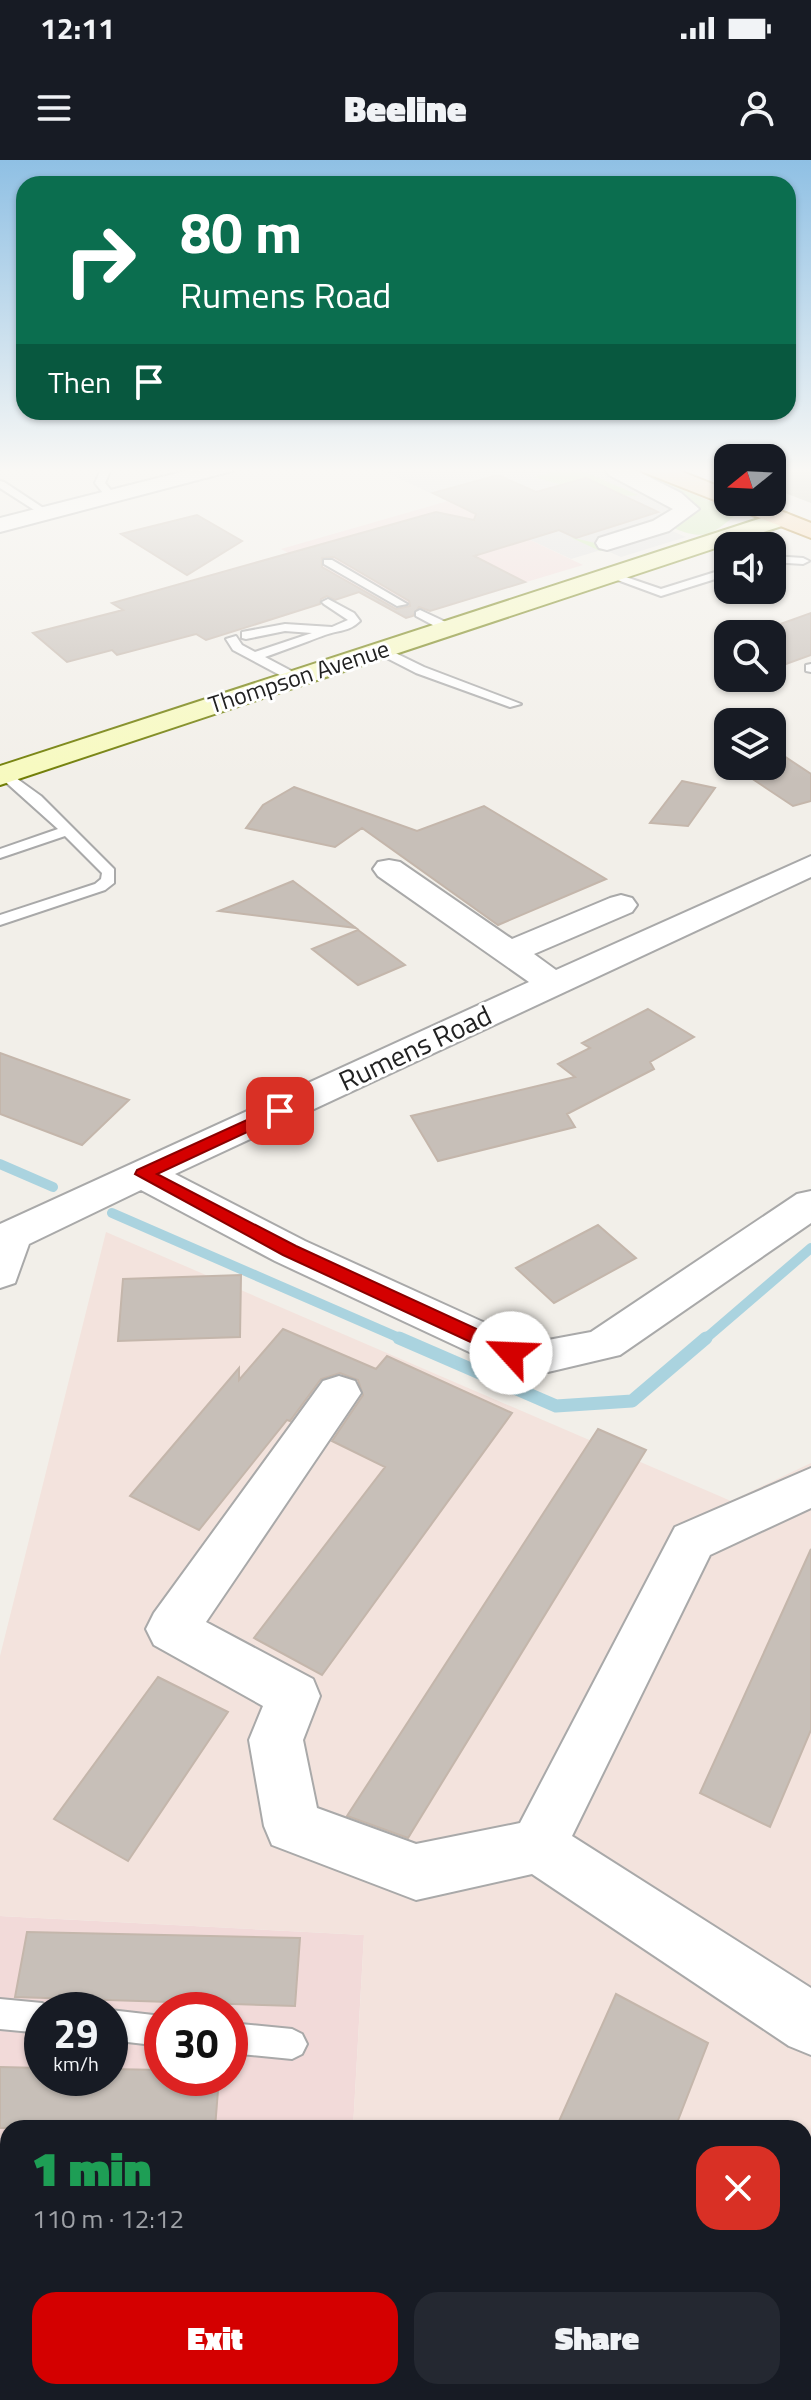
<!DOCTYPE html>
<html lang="en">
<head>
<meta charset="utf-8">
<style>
	:root { --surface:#171b24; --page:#242831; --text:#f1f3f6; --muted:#9ea1a6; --accent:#d40000 }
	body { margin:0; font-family:"Titillium Web",sans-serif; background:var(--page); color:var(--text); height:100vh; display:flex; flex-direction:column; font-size:30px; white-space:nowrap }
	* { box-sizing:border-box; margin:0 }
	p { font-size:26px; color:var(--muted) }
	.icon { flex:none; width:44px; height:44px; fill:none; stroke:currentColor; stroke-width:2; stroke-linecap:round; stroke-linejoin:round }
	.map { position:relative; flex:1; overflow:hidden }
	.sheet { position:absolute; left:0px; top:1960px; width:812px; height:280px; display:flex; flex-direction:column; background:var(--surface); border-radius:24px 24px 0 0; box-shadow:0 2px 6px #0004 }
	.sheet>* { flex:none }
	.banner { position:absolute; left:16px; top:16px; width:780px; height:244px; border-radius:24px; box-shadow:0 2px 6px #0004; background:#0b6e4f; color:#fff; overflow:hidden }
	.needle { width:52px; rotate:252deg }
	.buttons { position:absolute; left:714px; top:284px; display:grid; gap:16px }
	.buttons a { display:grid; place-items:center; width:72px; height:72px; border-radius:16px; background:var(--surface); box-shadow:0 2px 6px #0004; font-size:40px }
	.speed { position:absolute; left:24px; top:1832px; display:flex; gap:16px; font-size:40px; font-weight:700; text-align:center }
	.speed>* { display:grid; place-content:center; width:104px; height:104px; border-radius:50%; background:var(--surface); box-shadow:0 2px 6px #0004; line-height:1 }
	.speed small { font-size:20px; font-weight:400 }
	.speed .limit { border:12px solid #d22; background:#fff; color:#111 }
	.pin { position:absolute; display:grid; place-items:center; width:68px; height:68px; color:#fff; margin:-34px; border-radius:16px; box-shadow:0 4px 12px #0006 }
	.me { position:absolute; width:88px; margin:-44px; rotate:295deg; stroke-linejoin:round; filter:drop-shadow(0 0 6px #0008) }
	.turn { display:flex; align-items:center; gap:28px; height:168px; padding:0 32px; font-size:36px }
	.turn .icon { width:104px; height:104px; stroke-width:2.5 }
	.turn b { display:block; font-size:56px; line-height:68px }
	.then { display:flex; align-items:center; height:76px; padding:0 32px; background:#0003; gap:16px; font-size:30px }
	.round { display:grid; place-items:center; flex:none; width:84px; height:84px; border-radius:24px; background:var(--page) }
	.head { display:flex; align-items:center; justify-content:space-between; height:136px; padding:0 32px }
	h1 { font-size:48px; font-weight:800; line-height:60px; color:#1e9e55 }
	.action { display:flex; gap:16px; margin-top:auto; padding:16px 32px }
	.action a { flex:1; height:92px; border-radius:24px; background:var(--accent); color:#fff; font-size:32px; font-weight:800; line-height:92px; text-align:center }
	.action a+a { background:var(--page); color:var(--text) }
	.status { display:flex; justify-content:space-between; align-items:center; height:56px; padding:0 40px; background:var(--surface); direction:ltr }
	.status svg { height:22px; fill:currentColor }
	header { display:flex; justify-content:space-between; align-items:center; height:104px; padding:0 32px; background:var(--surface); font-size:36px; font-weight:800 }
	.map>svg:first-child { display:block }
	.residential { fill:#e0dfdf }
	.commercial { fill:#f2dad9; fill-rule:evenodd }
	.industrial { fill:#ebdbe8 }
	.military { fill:#f3e3dd }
	.construction { fill:#c7c7b4 }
	.grass { fill:#cdebb0 }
	.parking { fill:#e2e2e2 }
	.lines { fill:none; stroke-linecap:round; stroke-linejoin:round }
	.stream-far1 { stroke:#aad3df; stroke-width:10 }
	.stream { stroke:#aad3df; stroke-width:13 }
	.building { fill:#c7bfb8; stroke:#c4b6ab; stroke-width:2; fill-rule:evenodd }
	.lane-casing { stroke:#a9a9a9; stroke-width:4 }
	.street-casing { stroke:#a9a9a9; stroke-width:4 }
	.secondary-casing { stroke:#707d05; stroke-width:4 }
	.primary-casing { stroke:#a06b00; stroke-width:4 }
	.lane { fill:#fff; fill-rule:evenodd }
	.street { fill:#fff; fill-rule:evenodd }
	.secondary { fill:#f7fabf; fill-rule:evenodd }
	.primary { fill:#fcd6a4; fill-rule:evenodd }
	.route { fill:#d40000; stroke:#8a0000; stroke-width:2 }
	.labels { text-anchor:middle; stroke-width:6; stroke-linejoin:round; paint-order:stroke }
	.far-street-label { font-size:24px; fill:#222; stroke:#fff }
	.street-label { font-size:28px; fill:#222; stroke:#fff }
</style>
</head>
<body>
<div class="status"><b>12:11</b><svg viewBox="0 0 49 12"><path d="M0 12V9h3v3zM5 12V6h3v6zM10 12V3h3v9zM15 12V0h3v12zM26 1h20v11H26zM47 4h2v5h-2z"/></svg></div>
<header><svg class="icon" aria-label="menu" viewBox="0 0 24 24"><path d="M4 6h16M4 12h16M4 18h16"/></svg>Beeline<svg class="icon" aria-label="person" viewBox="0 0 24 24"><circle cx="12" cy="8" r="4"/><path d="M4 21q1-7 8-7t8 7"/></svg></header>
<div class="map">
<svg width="811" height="2240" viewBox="0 0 811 2240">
	<rect width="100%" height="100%" fill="#f2efe9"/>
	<path class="residential" d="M375,307H610L675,335L674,368L571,399Z"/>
	<path class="commercial" d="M448,341L583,405L406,458L281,389Z
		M0,1756L364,1775L353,1968H8V2029L0,2028ZM42,1850H110V1918H42ZM162,1850H230V1918H162Z"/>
	<path class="industrial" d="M0,2028L8,2029V2232H338L337,2240H0Z"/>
	<path class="military" d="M106,1072L731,1341L811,1303V2240H337L338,2232H804V1968H353L364,1775L0,1756V1496Z"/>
	<path class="construction" d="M787,307H811V343L772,328V312Z"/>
	<path class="grass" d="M573,307L638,335C624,339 550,323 534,317Z
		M625,307H630L738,353C714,373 705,382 674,368L600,391L570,377L599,384L687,355L616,309Z"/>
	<path class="parking" d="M672,371L686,377L621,397L607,391Z"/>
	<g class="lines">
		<path class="stream-far1" d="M0,1004L53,1027
			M112,1053L404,1180
			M704,1180L811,1088"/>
		<path class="stream" d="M399,1178L556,1246L632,1241L706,1178"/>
	</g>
	<path class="building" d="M498,315L536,332L586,318L658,352L576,378L559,370L474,396L525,422L430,451L419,447L413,456L406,458L359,432L335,440L327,436L321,439L320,444L206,480L196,474L117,495L112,490L67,502L33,473L123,450L112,443L436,352L474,360L476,354L433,333ZM334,397L409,441L410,446L396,449L322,407V398Z
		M197,355L242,381L187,415L121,374Z
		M811,453V495L772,509V467Z
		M772,588L811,614V641L793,646L733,606H772Z
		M682,621L715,628L688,666L650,663Z
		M294,627L417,671L484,646L606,719L498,765L362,668L335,687L246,668L263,645Z
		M293,721L356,768L219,751Z
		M358,770L405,805L358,825L312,789Z
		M648,849L694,877L650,902L654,909L567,954L575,967L438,1001L411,956L575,917L558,904L590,888L582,883Z
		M0,893L129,940L82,985L0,954Z
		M598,1065L636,1098L554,1143L516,1108Z
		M241,1115L240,1177L118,1181L123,1119Z
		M283,1169L376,1209L387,1196L512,1253L322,1515L254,1478L385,1307L332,1281L363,1235L358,1220L340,1213L321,1219L290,1261L287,1260L199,1370L130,1336L239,1208V1220Z
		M598,1269L646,1290L408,1678L347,1656Z
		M811,1389V1570L770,1667L700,1633Z
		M158,1517L228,1552L128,1701L54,1659Z
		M27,1772L300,1778L295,1846L15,1837Z
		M616,1834L708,1883L675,1968H556Z
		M0,1907L42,1908V1918H110V1909L162,1910V1918H219L215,1968H0Z"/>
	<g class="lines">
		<g class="lane-casing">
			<path id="lane" d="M102,307H112L105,323L116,336L115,338H107L95,323Z
				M0,321L4,322L51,353L42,355L0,328Z
				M772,396L803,398L809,401L803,404L772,402Z
				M324,400H332L407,444L397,446L324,404Z
				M728,408V415L661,436L604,415L614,413L661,429Z
				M328,439L354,453L360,461C349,472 338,470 325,475C306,482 285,490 265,497L299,515V521H291L233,490L226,479L236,476L242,485L255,492L312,473L285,471L246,479L242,478V472L285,464L332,467L348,460L324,444L322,442Z
				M420,450L452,465L454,468L444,471L416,456V452Z
				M381,486L424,507L521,544L510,547L416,513L377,493L375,490Z
				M811,504V512L806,511V505Z
				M5,610L41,636L114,709V723L105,730L0,765V755L95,724L101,719L102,713L65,676L0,698V689L58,669L0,617V611Z
				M0,1839L42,1843L53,1850H42V1873L0,1869Z
				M110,1850L162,1856V1886L110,1880Z
				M230,1863L292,1869L302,1874L307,1884L302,1894L292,1899L230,1893Z"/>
		</g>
		<g class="street-casing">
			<path id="street" d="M201,307H235L232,311L0,372V358Z
				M608,307H629L681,333L699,349L669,371L607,390L599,388L596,383L599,378L653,361L673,349L609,315L606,311Z
				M811,696V717L175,1014L305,1081L518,1178L548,1180L591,1172L797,1034L811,1031V1063L620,1195L548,1212L525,1211L495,1204L275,1101L141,1030L29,1084L15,1123L0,1128V1064L529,822L378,716L373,709L378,702L389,700L400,702L512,779L610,738L621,735L632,738L637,745L632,752L534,794L556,810Z
				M339,1216L355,1221L361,1233L206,1462L313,1519L320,1536L303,1580L317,1648L416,1684L520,1663L675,1367L811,1308V1348L710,1395L572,1676L811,1828V1895L789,1886L532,1714L416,1740L272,1685L264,1666L249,1580L263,1546L154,1485L146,1469L154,1453L323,1221Z"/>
		</g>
		<g class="secondary-casing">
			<path id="secondary" d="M780,352L788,354L792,359L788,364L0,625V606Z"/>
		</g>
		<g class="primary-casing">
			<path id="primary" d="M640,307H670L728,330V342H758L811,363V378L643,312Z"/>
		</g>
		<use href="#lane" class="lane"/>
		<use href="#street" class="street"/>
		<use href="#secondary" class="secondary"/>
		<use href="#primary" class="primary"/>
	</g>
	<linearGradient id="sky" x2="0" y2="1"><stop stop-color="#8fc0e4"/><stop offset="0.5" stop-color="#f9f8f5"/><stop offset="1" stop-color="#f9f8f5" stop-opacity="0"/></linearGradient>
	<rect width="811" height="620" fill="url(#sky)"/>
	<path class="route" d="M280,945L286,947V954L157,1014L296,1086L518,1188L521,1193L518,1198H505L283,1095L135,1014L137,1010Z"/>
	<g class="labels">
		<g class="far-street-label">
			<text transform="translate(299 517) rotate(-18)" y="8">Thompson Avenue</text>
		</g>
		<g class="street-label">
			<text transform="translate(415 888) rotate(-25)" y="10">Rumens Road</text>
		</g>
	</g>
</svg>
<div class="buttons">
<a><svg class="needle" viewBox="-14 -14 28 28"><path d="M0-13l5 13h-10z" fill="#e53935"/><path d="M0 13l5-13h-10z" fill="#9ea1a6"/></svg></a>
<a><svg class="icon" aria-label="sound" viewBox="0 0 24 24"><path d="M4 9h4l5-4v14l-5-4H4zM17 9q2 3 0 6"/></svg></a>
<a><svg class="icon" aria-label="search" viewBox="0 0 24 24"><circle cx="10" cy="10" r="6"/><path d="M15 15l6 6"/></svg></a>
<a><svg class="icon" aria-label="layers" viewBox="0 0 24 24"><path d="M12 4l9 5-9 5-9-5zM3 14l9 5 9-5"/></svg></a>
</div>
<div class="speed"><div>29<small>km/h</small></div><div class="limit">30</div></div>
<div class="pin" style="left:280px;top:951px;background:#d93025"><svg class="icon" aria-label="arrive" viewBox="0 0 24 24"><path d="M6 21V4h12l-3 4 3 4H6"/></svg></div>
<svg class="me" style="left:511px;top:1193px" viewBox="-20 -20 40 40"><circle r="19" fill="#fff"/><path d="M0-13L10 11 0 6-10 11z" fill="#d40000"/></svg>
<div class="banner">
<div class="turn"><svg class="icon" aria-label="right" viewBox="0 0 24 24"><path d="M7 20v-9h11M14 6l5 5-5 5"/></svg><div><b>80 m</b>Rumens Road</div></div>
<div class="then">Then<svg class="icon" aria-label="arrive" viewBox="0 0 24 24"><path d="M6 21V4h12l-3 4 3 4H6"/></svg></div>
</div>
<section class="sheet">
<div class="head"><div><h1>1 min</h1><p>110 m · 12:12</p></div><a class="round" style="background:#d93025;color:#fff"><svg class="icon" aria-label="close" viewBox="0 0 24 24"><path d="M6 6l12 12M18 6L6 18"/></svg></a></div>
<div class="action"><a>Exit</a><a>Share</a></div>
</section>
</div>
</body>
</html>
